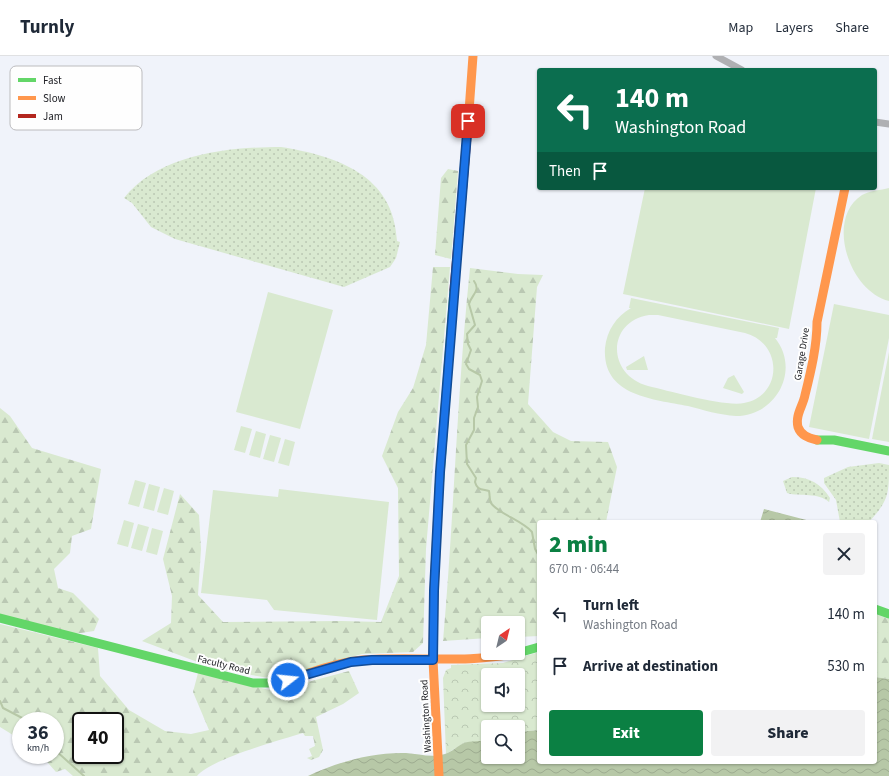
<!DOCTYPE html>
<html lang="en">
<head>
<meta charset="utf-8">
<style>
	:root { --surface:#fff; --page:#f2f2f3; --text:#1f2937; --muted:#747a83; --line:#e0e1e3; --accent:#0b8043 }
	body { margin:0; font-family:"Source Sans 3",sans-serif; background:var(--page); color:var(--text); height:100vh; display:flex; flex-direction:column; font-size:15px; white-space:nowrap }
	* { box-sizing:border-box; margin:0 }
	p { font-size:13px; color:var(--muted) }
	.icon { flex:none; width:22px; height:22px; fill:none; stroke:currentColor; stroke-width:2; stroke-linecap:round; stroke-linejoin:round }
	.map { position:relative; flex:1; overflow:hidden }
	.panel { position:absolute; left:537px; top:464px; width:340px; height:244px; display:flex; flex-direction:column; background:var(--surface); border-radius:4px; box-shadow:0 1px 3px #0004 }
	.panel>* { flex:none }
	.top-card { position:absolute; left:537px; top:12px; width:340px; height:122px; border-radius:4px; box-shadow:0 1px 3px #0004; background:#0b6e4f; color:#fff; overflow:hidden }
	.needle { width:26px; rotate:35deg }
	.buttons { position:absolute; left:481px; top:560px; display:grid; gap:8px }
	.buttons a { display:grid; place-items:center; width:44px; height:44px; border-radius:4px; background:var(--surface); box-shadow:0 1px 3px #0004; font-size:20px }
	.speed { position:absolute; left:12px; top:656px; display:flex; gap:8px; font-size:20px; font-weight:700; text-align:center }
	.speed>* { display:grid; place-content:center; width:52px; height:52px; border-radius:50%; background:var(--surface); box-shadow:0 1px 3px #0004; line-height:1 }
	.speed small { font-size:10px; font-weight:400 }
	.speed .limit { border:2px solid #111; border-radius:6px; background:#fff; color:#111 }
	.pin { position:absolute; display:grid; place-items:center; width:34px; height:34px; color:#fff; margin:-17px; border-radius:8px; box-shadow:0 2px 6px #0006 }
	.me { position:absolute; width:44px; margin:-22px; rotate:74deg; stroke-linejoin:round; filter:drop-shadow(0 0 3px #0008) }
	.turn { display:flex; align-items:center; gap:14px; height:84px; padding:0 12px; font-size:18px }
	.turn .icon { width:52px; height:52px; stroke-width:2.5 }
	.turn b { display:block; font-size:28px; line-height:34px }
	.then { display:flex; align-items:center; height:38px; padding:0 12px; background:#0003; gap:8px; font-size:15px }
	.round { display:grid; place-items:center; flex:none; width:42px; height:42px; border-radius:4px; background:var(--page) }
	.headline { display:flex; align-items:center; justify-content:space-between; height:68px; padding:0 12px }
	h1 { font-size:24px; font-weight:800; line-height:30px; color:var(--accent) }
	.cta { display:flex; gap:8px; margin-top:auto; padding:8px 12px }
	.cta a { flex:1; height:46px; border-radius:4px; background:var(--accent); color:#fff; font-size:16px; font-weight:800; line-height:46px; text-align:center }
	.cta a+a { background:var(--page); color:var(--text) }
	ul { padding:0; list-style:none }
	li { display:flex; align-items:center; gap:12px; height:52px; padding:0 12px }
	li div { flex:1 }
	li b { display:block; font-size:15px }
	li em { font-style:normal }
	header { display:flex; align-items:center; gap:24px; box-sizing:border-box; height:56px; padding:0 20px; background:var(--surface); border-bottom:1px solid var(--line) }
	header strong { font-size:19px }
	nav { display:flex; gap:22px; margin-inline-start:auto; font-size:14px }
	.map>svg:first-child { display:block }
	.grass { fill:url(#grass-dots) }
	.forest { fill:url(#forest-firs); fill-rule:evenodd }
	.park { fill:url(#park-crowns); fill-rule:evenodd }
	.garden { fill:#d9e9d0; fill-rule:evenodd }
	.water { fill:url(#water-waves) }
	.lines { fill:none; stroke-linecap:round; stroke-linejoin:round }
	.stream { stroke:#b7c8a7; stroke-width:2 }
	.street { stroke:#afb0b3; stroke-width:7 }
	.fast { stroke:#63d668; stroke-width:9 }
	.slow { stroke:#ff974d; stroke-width:9 }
	.jam { stroke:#b3261e; stroke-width:9 }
	.route-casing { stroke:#114b97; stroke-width:10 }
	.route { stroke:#1a73e8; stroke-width:7 }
	.labels { text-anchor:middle; stroke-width:4; stroke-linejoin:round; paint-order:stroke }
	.street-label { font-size:10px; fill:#212227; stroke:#fefefe }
	.key { fill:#fefefe; stroke:#bcbcbe; stroke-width:1 }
	.key-label { font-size:11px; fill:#212227 }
</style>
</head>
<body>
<header>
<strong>Turnly</strong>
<nav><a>Map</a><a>Layers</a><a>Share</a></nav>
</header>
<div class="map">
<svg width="889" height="720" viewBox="0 0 889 720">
	<defs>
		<pattern id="grass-dots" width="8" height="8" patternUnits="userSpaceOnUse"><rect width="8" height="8" fill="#d9e9d0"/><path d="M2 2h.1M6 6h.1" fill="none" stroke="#bac8b3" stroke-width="1.8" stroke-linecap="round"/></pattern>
		<pattern id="forest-firs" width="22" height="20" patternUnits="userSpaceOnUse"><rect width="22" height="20" fill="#d9e9d0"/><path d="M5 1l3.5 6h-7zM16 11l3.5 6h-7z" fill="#bac8b3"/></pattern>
		<pattern id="park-crowns" width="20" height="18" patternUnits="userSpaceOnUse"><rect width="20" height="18" fill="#d9e9d0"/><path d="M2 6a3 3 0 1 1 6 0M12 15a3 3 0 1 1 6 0" fill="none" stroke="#bac8b3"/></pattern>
		<pattern id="water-waves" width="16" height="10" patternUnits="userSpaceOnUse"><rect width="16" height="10" fill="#b7c8a7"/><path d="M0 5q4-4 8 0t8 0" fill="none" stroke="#9dac90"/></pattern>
	</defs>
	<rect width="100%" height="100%" fill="#f0f3fa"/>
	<path class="grass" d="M281,91C337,100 394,119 397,185L400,186L396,202L390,211L344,231L175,183L151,171L132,147L124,142C159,98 229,91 281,91Z
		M879,407L889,409C889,438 889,444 869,466H840L836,444L824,427V422L848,411Z
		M792,421C810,421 821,428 830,442L829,446C818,436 801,441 787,437L783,425Z"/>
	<path class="forest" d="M448,113L458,115L451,203L435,199L441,122Z
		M433,211H450L426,493L423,587L413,596L362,598L275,623L216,613L142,585L171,567L172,540L163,503L180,438L199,459L201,493L198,539L223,566L341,565L381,566L399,520L398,432L382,400L398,356L413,332L426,289Z
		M470,212L518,218L543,219L537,231L528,348L553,376L571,385L608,386L617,411L606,466H539V580L518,581V567H488V582L443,585C454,461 457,336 470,212Z
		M0,352L10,360L32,392L101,413L91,473L72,480L70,497L54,513L58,532L73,537L99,563L94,575L74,578L0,560Z
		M875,558L889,563V623L875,621Z
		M0,568L98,592L100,620L129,654L165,675L191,678L209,674L193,636L198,617L274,635L349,615L359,637L343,648L316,661L323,694L319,701L311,704L307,702L312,700L309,693L315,690L313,680H305L303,677C280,684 211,703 197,720H73L65,713L56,716L41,699H55V665H21V684L0,671ZM81,665H115V699H81Z"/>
	<path class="park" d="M539,596V674L518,676V671H488V685L464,687L446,698L443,622L446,614L451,612V609L503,607ZM488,619H518V649H488Z"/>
	<path class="garden" d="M645,132H816L789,273L623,238Z
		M889,132V245C849,235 825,163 862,139C869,135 881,134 889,132Z
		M268,236L333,254L300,373L236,356Z
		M631,242L779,272L777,282H775C801,314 776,360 736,360C720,359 703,354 688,350C653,343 602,340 605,292C607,274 616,261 631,252H629ZM649,259H658L745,277C783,287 783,340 744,347C725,351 670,335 648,330C607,319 606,266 649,259Z
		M834,248L889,259V282L869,383L809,371Z
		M889,296V386L872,383Z
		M644,300L648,314H627L626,311Z
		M734,319L744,336L742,338L723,332L728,322Z
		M241,370L252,373L245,397L234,394Z
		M256,375L266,378L260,402L249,399Z
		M270,379L281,382L274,406L263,403Z
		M285,383L295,386L289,410L278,407Z
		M135,424L146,427L139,451L128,448Z
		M149,428L160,431L154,455L143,452Z
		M164,432L174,435L168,459L157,456Z
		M279,433L389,446L377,564L274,554L267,544L201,537L213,434L278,441Z
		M124,464L134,467L128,491L117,488Z
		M138,468L149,471L142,495L131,492Z
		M152,472L163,475L157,499L146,496Z"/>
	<path class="water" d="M764,453L814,466H760Z
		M875,621L889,623V720H308C337,706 373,696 406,697C419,698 432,702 445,698C452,696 457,690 464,687C470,685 481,685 488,685V701H518V676L539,674V706H875Z"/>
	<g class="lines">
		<path class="stream" d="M474,225C481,235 472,238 469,248L475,269L467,278L468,288L471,294L466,308L469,313L480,319L482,325L477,341L478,351L474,362V374L466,389L467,408L476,422L475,426C477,434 481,433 489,435C490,439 489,443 491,447C497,457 523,465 532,476L535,493L539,500
			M0,645L3,652L28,665
			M55,694L84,720"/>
		<path class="street" d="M716,0L742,14
			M875,66L889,68"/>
		<path class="fast" d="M817,384H834L889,395
			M439,433L454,234
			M875,553L889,558
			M0,562L253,627H274L309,617
			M518,597L539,591"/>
		<path class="slow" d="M468,69L473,0
			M817,384C810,382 801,380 798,371C795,359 803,350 805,339C811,315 817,290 817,266L845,132
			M309,617C326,611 344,606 362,604C415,600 466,608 518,597
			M439,720L433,604L434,535L439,433"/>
		<path class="jam" d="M454,234L468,69"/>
	</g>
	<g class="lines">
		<g class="route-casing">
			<path id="route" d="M288,624L351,606L372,604H433L434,535L440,416L468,65"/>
		</g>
		<use href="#route" class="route"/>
	</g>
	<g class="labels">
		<g class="street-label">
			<text transform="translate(801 298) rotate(-81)" y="4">Garage Drive</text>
			<text transform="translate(224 608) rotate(14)" y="4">Faculty Road</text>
			<text transform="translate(425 660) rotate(-93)" y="4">Washington Road</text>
		</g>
	</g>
	<rect x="10" y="10" width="132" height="64" rx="6" class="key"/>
	<rect x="18" y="22" width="18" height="4" fill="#63d668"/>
	<rect x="18" y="40" width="18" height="4" fill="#ff974d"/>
	<rect x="18" y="58" width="18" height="4" fill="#b3261e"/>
	<g class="key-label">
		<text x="43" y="28">Fast</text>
		<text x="43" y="46">Slow</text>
		<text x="43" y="64">Jam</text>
	</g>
</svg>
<div class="buttons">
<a><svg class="needle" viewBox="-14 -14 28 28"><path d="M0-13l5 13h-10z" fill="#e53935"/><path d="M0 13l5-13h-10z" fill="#747a83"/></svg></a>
<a><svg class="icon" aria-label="sound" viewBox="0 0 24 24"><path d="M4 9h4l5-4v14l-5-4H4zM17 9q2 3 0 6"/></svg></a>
<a><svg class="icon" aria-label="search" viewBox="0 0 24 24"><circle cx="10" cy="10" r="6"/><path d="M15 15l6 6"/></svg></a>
</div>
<div class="speed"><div>36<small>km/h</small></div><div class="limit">40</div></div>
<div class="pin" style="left:468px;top:65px;background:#d93025"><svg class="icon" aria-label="arrive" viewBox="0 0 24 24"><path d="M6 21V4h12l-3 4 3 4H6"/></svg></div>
<svg class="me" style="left:288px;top:624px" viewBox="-20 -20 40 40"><circle r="17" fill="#1a73e8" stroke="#fff" stroke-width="3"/><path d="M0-11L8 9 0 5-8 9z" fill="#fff"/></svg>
<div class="top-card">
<div class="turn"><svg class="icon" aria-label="left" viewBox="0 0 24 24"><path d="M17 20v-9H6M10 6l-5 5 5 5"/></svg><div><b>140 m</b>Washington Road</div></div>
<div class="then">Then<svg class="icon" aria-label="arrive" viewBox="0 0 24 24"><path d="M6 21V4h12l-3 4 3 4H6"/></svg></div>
</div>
<section class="panel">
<div class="headline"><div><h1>2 min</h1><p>670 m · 06:44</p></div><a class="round"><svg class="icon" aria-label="close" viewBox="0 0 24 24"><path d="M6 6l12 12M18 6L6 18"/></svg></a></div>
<ul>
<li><svg class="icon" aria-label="left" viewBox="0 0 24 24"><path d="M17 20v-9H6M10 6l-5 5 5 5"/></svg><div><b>Turn left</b><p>Washington Road</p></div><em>140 m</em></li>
<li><svg class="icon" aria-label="arrive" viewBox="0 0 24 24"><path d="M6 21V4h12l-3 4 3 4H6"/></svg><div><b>Arrive at destination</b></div><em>530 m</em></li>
</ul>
<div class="cta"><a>Exit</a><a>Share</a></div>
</section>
</div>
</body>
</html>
